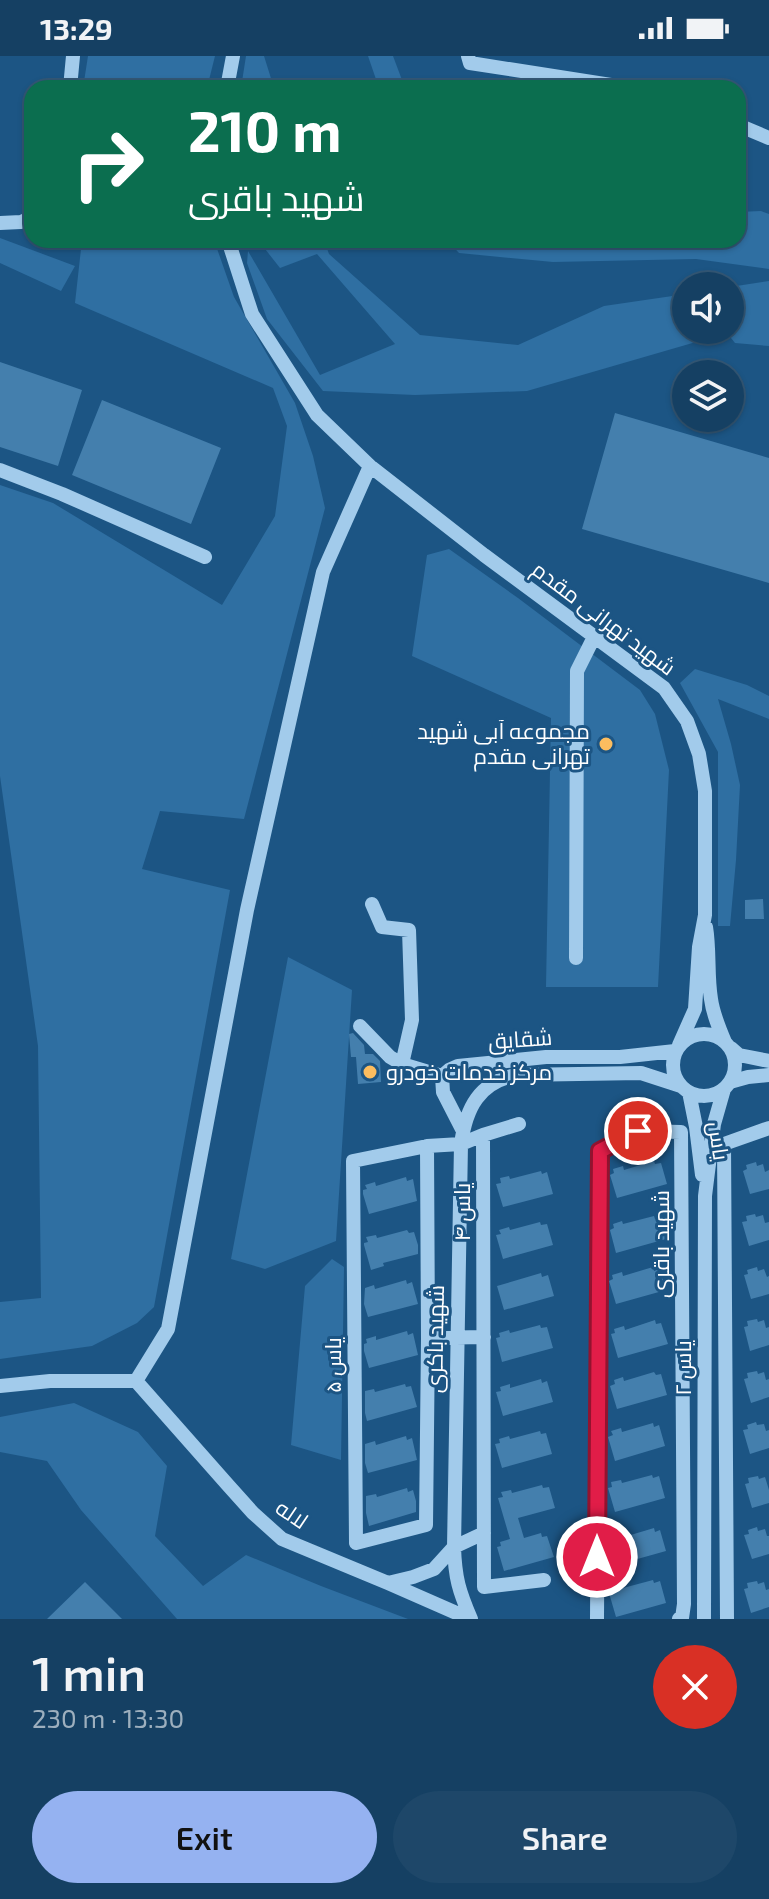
<!DOCTYPE html>
<html lang="en">
<head>
<meta charset="utf-8">
<style>
	:root { --surface:#154063; --page:#1e4769; --text:#f1f3f6; --muted:#9dafbe; --line:#345978; --accent:#95b2f1 }
	body { margin:0; font-family:"Exo 2",Cairo,sans-serif; background:var(--page); color:var(--text); height:100vh; display:flex; flex-direction:column; font-size:30px; white-space:nowrap }
	* { box-sizing:border-box; margin:0 }
	p { font-size:26px; color:var(--muted) }
	.icon { flex:none; width:44px; height:44px; fill:none; stroke:currentColor; stroke-width:2; stroke-linecap:round; stroke-linejoin:round }
	.map { position:relative; height:1563px; overflow:hidden }
	.side { display:flex; flex-direction:column; background:var(--surface); flex:1 }
	.side>* { flex:none }
	.banner { position:absolute; left:24px; top:24px; width:722px; height:168px; border-radius:24px; box-shadow:0 2px 6px #0004,0 0 0 2px var(--line); background:#0b6e4f; color:#fff; overflow:hidden }
	.controls { position:absolute; left:672px; top:216px; display:grid; gap:16px }
	.controls a { display:grid; place-items:center; width:72px; height:72px; border-radius:50%; background:var(--surface); box-shadow:0 2px 6px #0004,0 0 0 2px var(--line); font-size:40px }
	.pin { position:absolute; display:grid; place-items:center; width:68px; height:68px; color:#fff; margin:-34px; border:4px solid #fff; border-radius:50%; box-shadow:0 2px 8px #0007 }
	.me { position:absolute; width:88px; margin:-44px; rotate:0deg; stroke-linejoin:round; filter:drop-shadow(0 0 6px #0008) }
	.turn { display:flex; align-items:center; gap:28px; height:168px; padding:0 32px; font-size:36px }
	.turn .icon { width:104px; height:104px; stroke-width:2.5 }
	.turn b { display:block; font-size:56px; line-height:68px }
	.round { display:grid; place-items:center; flex:none; width:84px; height:84px; border-radius:42px; background:var(--page) }
	.head { display:flex; align-items:center; justify-content:space-between; height:136px; padding:0 32px }
	h1 { font-size:48px; font-weight:600; line-height:60px }
	.primary-button { display:flex; gap:16px; margin-top:auto; padding:16px 32px }
	.primary-button a { flex:1; height:92px; border-radius:48px; background:var(--accent); color:#111; font-size:32px; font-weight:600; line-height:92px; text-align:center }
	.primary-button a+a { background:var(--page); color:var(--text) }
	.status { display:flex; justify-content:space-between; align-items:center; height:56px; padding:0 40px; background:var(--surface); direction:ltr }
	.status svg { height:22px; fill:currentColor }
	.map>svg:first-child { display:block }
	.green { fill:#2f6fa2 }
	.building { fill:#447fad }
	.lines { fill:none; stroke-linecap:round; stroke-linejoin:round }
	.minor { stroke:#a2cbeb; stroke-width:14 }
	.route-casing { stroke:#92132f; stroke-width:20 }
	.route { stroke:#e11d48; stroke-width:14 }
	.poi-dot { fill:#fcbd5f; stroke:#1c5584; stroke-width:3 }
	.labels { text-anchor:middle; stroke-width:6; stroke-linejoin:round; paint-order:stroke }
	.street-label { font-size:22px; fill:#fff; stroke:#1c5584 }
	.poi-label { font-size:22px; fill:#fff; stroke:#1c5584; text-anchor:end }
</style>
</head>
<body>
<div class="status"><b>13:29</b><svg viewBox="0 0 49 12"><path d="M0 12V9h3v3zM5 12V6h3v6zM10 12V3h3v9zM15 12V0h3v12zM26 1h20v11H26zM47 4h2v5h-2z"/></svg></div>
<div class="map">
<svg width="769" height="1563" viewBox="0 0 769 1563">
	<rect width="100%" height="100%" fill="#1c5584"/>
	<path class="green" d="M88,0H215L207,32H83Z
		M246,0H264L274,32H241Z
		M368,0H393L405,32H379Z
		M761,155L769,158V213L696,203L553,206L459,197L447,184H738V156Z
		M0,182L75,210L61,235L0,207Z
		M82,184H214L234,241L295,347L313,400L325,452L244,763L160,755L142,813L230,834L154,1251L137,1267L92,1290L0,1303V1246L41,1242L38,990L0,720V429L53,447L222,549L275,460L287,370L273,332L75,247Z
		M258,184H324L329,198L420,279L518,289L604,250L686,238V274H730V231L769,225V290L735,287L727,277L527,335L415,339L323,335L267,263L247,207L248,195L320,319L395,288L317,198L280,212Z
		M449,493L518,542L640,634L655,658L669,714L658,931H546L551,662L412,600L427,499Z
		M695,613L747,629L769,640V663L718,643L731,688L740,729L736,804L730,870H718V696L680,627Z
		M288,901L352,934L336,1185L265,1213L231,1203Z
		M332,1203L344,1211L341,1404L291,1389L305,1230Z
		M74,1347L138,1376L167,1410L155,1480L203,1530L246,1499L321,1530L408,1563H177L81,1454L47,1405L0,1396V1361Z"/>
	<path class="building" d="M0,306L82,334L58,410L0,391Z
		M102,344L221,392L191,468L72,419Z
		M615,357L769,402V527L582,473Z
		M763,843L764,863H745V844Z
		M353,977L364,989L365,998H373L380,1005L381,1026L358,1028L356,1001H351L349,978Z
		M654,1105L655,1108L661,1107L667,1128L617,1142L610,1119L614,1117L613,1113L623,1110L624,1114Z
		M756,1106L757,1110L763,1108L765,1116L769,1114V1133L750,1138L743,1115L747,1113L746,1109Z
		M541,1115L542,1118L547,1116L553,1138L503,1151L496,1128L501,1127L500,1122L509,1120L510,1123Z
		M406,1121L407,1125L413,1123L417,1145L369,1158L363,1138V1134L367,1133L365,1129L375,1126L376,1130Z
		M755,1158L756,1161L763,1159L765,1167L769,1166V1184L749,1190L742,1166L747,1165L746,1160Z
		M654,1160L655,1163L660,1162L666,1183L616,1197L610,1174L614,1172L613,1168L622,1165L623,1168Z
		M540,1166L541,1169L547,1168L553,1189L503,1203L496,1179L501,1178L499,1174L509,1171L510,1174Z
		M407,1174L409,1177L414,1176L418,1189V1198L383,1207L384,1210L371,1214L364,1189V1187L368,1186L366,1181L376,1179L377,1182Z
		M653,1211L654,1215L660,1213L666,1234L616,1248L609,1225L613,1223L612,1219L622,1216L623,1220Z
		M757,1211L758,1215L764,1213L767,1221L769,1220V1238L751,1243L744,1219L748,1218L747,1214Z
		M541,1217L542,1221L548,1219L554,1240L504,1254L497,1230Z
		M406,1224L407,1228L412,1226L418,1248L368,1261L364,1248L365,1232L374,1229L375,1233Z
		M757,1263L758,1266L764,1264L766,1272L769,1271V1289L750,1295L744,1271L748,1270L747,1265Z
		M655,1264L656,1268L661,1267L668,1288L618,1302L611,1278L615,1277L614,1273L624,1270L625,1274Z
		M540,1269L541,1272L547,1271L553,1292L502,1306L496,1282L500,1281L499,1277L509,1274L510,1277Z
		M407,1275L408,1279L413,1277L418,1299L369,1312L364,1295V1288L367,1287L366,1283L376,1280V1284Z
		M757,1315L758,1318L764,1316L766,1324L769,1323V1341L751,1347L744,1323L748,1322L747,1317Z
		M654,1316L656,1319L661,1318L667,1339L617,1353L610,1330L615,1328L614,1324L623,1321L624,1325Z
		M541,1323L542,1327L547,1325L553,1346L503,1360L496,1336L501,1335L500,1331L510,1328V1332Z
		M405,1328L406,1331L411,1330L417,1351L367,1365L365,1357V1335L374,1333L375,1336Z
		M756,1366L757,1369L764,1368L766,1375L769,1374V1392L750,1398L743,1374L748,1373L747,1369Z
		M653,1367L654,1371L659,1369L665,1390L615,1405L608,1381L613,1379L611,1375L621,1372L622,1376Z
		M540,1375L541,1378L546,1377L552,1398L502,1412L495,1388L500,1387L499,1383L509,1380L510,1383Z
		M406,1380L407,1384L412,1382L417,1404L368,1417L365,1407V1388L375,1385L376,1389Z
		M652,1419L653,1422L659,1420L665,1442L615,1456L608,1432L612,1431L611,1426L621,1424L622,1427Z
		M758,1420L759,1423L765,1421L769,1434V1447L752,1452L745,1428L749,1427L748,1422Z
		M542,1429L543,1432L549,1431L555,1452L518,1462L524,1482L541,1477L542,1481L547,1480L554,1501L504,1515L497,1491L501,1490L500,1486L510,1483L498,1442L503,1441L501,1436L511,1434L512,1437Z
		M407,1432L408,1436L413,1434L416,1445V1456L369,1470L366,1457V1440L376,1438L377,1441Z
		M757,1471L758,1475L765,1473L767,1480H769V1498L752,1503L744,1479L749,1478L748,1474Z
		M654,1472L655,1476L660,1474L666,1495L616,1509L610,1486L614,1484L613,1480L623,1478L624,1481Z
		M653,1524L654,1527L660,1525L666,1547L616,1561L609,1537L614,1536L612,1531L622,1529L623,1532Z
		M757,1525L758,1528L764,1526L766,1534L769,1533V1551L751,1557L744,1533L748,1532L747,1527Z
		M85,1526L122,1563H47Z"/>
	<g class="lines">
		<path class="minor" d="M468,0L470,7L630,32
			M70,32L73,0
			M227,32L233,0
			M738,69L769,82
			M0,167L21,166L32,161
			M228,184L252,258L317,359L370,410L484,499L664,632L687,665L699,698L705,735V859L699,891L695,953L679,989
			M0,414L62,438L205,501
			M372,848L382,871L409,874L412,964L402,1008
			M706,871C710,895 707,919 711,943C713,958 719,972 725,986
			M576,902L577,615L594,581
			M360,970L390,1001L402,1008L442,1020
			M673 1009a31 31 0 1 1 62 0a31 31 0 1 1-62 0Z
			M731,992L739,999L769,1005
			M442,1020L449,1014L458,1010L546,1001H620L675,995
			M442,1020L443,1036L463,1075
			M730,1026L748,1021L769,1019
			M689,1036L696,1071L702,1119
			M519,1068L483,1079L484,1531L544,1524
			M427,1090L428,1282L426,1469L356,1487L353,1105L427,1090L461,1088L483,1079
			M428,1282L484,1281
			M136,1325L168,1273L247,854L323,516L370,410
			M136,1325L227,1428L253,1457L282,1483L388,1527L470,1563
			M0,1330L50,1325H136
			M388,1527L413,1521L434,1513L454,1491L484,1477
			M471,1563C459,1535 455,1522 454,1491L461,1088C466,1052 479,1026 517,1019L641,1017L681,1030
			M597,1563L600,1095L638,1075L681,1076L684,1548L682,1562L679,1563
			M704,1563L705,1140L714,1068L724,1033
			M727,1563L724,1088L769,1072"/>
	</g>
	<g class="lines">
		<g class="route-casing">
			<path id="route" d="M597,1501L600,1095L638,1075"/>
		</g>
		<use href="#route" class="route"/>
	</g>
	<g class="poi-dot">
		<circle cx="606" cy="688" r="8"/>
		<circle cx="370" cy="1016" r="8"/>
	</g>
	<g class="labels">
		<g class="street-label">
			<text transform="translate(604 562) rotate(37)" y="8">شهید تهرانی مقدم</text>
			<text transform="translate(520 983) rotate(-4)" y="8">شقایق</text>
			<text transform="translate(719 1085) rotate(82)" y="8">یاس</text>
			<text transform="translate(462 1156) rotate(-90)" y="8">یاس ۴</text>
			<text transform="translate(661 1188) rotate(-90)" y="8">شهید باقری</text>
			<text transform="translate(435 1283) rotate(-89)" y="8">شهید باکری</text>
			<text transform="translate(333 1309) rotate(-90)" y="8">یاس ۵</text>
			<text transform="translate(683 1312) rotate(-90)" y="8">یاس ۲</text>
			<text transform="translate(292 1458) rotate(34)" y="8">لاله</text>
		</g>
		<g class="poi-label">
			<text x="590" y="683">مجموعه آبی شهید<tspan x="590" dy="25">تهرانی مقدم</tspan></text>
			<text x="386" y="1024" text-anchor="start">مرکز خدمات خودرو</text>
		</g>
	</g>
</svg>
<div class="controls">
<a><svg class="icon" aria-label="sound" viewBox="0 0 24 24"><path d="M4 9h4l5-4v14l-5-4H4zM17 9q2 3 0 6"/></svg></a>
<a><svg class="icon" aria-label="layers" viewBox="0 0 24 24"><path d="M12 4l9 5-9 5-9-5zM3 14l9 5 9-5"/></svg></a>
</div>
<div class="pin" style="left:638px;top:1075px;background:#d93025"><svg class="icon" aria-label="arrive" viewBox="0 0 24 24"><path d="M6 21V4h12l-3 4 3 4H6"/></svg></div>
<svg class="me" style="left:597px;top:1501px" viewBox="-20 -20 40 40"><circle r="17" fill="#e11d48" stroke="#fff" stroke-width="3"/><path d="M0-11L8 9 0 5-8 9z" fill="#fff"/></svg>
<div class="banner">
<div class="turn"><svg class="icon" aria-label="right" viewBox="0 0 24 24"><path d="M7 20v-9h11M14 6l5 5-5 5"/></svg><div><b>210 m</b>شهید باقری</div></div>
</div>
</div>
<section class="side">
<div class="head"><div><h1>1 min</h1><p>230 m · 13:30</p></div><a class="round" style="background:#d93025;color:#fff"><svg class="icon" aria-label="close" viewBox="0 0 24 24"><path d="M6 6l12 12M18 6L6 18"/></svg></a></div>
<div class="primary-button"><a>Exit</a><a>Share</a></div>
</section>
</body>
</html>
